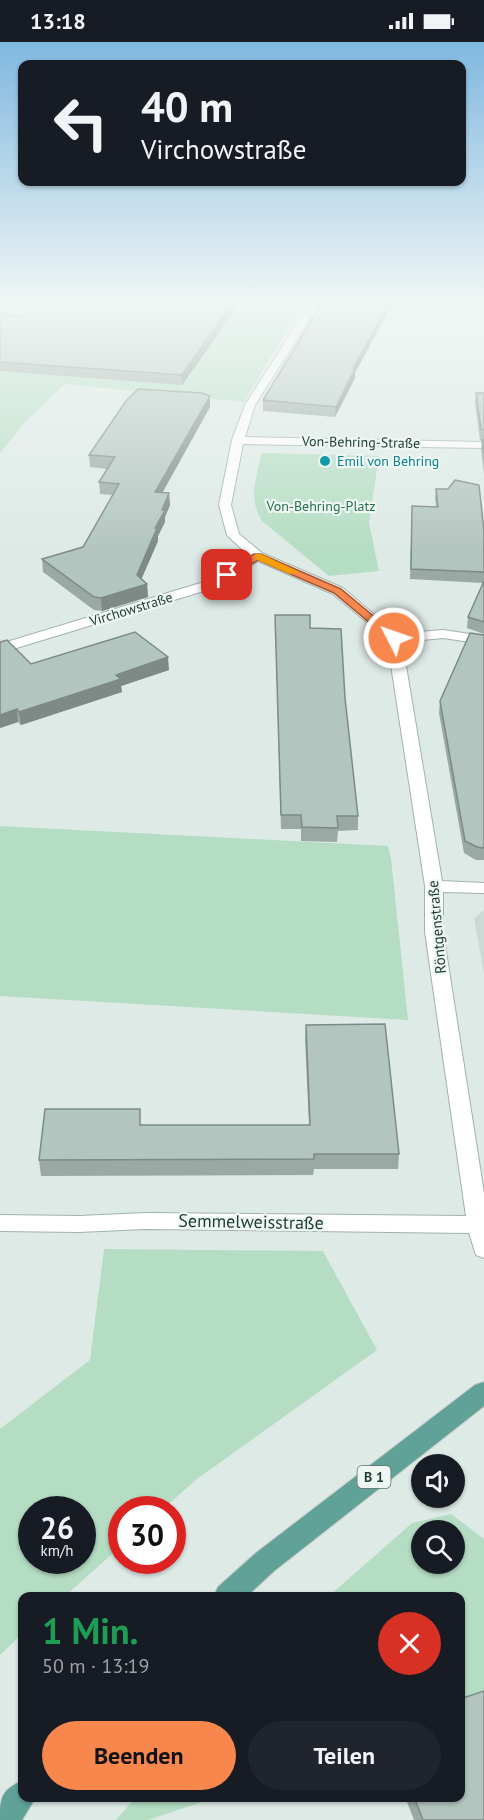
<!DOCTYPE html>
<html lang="de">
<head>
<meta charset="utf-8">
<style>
	:root { --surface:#171b24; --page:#20242c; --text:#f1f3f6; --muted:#9ea1a6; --accent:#f8874e }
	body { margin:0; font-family:"PT Sans",sans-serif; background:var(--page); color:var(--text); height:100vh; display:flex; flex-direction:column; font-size:22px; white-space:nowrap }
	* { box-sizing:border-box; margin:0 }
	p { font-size:20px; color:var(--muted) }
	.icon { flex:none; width:33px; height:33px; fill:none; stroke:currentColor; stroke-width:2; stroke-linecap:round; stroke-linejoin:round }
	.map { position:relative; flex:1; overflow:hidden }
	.details { position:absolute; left:18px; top:1550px; width:447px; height:210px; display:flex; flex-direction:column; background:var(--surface); border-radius:12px; box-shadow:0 2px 4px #0004 }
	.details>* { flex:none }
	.hud { position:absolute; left:18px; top:18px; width:448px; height:126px; border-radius:12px; box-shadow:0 2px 4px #0004; background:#171b24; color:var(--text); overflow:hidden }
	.tools { position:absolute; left:411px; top:1412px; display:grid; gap:12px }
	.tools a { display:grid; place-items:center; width:54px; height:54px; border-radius:50%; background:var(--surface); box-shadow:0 2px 4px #0004; font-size:30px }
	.speed { position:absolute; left:18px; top:1454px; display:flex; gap:12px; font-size:30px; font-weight:700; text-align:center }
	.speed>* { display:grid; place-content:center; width:78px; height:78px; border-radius:50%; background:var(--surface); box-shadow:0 2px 4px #0004; line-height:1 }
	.speed small { font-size:15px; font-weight:400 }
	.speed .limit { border:9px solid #d22; background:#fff; color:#111 }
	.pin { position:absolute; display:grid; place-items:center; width:51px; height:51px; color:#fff; margin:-26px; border-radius:12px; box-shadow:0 3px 9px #0006 }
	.me { position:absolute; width:66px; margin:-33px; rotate:311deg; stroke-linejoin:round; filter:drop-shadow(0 0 4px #0008) }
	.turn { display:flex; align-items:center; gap:21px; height:126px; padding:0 24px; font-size:27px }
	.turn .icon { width:78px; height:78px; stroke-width:2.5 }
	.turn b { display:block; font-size:42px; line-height:51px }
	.round { display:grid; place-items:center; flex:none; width:63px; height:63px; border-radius:32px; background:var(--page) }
	.summary { display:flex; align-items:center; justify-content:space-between; height:102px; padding:0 24px }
	h1 { font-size:36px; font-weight:800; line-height:45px; color:#1e9e55 }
	.action { display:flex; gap:12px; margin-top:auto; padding:12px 24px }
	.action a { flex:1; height:69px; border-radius:36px; background:var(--accent); color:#111; font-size:24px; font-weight:800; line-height:69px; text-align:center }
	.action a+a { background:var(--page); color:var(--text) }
	.status { display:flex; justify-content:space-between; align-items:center; height:42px; padding:0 30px; background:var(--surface); direction:ltr }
	.status svg { height:16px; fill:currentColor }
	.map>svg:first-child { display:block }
	.built { fill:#ccdad5 }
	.green { fill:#b5ddc3; fill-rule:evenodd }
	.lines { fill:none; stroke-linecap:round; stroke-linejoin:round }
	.minor-casing { stroke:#a1b2ad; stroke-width:2 }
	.major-casing { stroke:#bcc4c2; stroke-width:2 }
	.minor { fill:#fff; fill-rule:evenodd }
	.major { fill:#60a297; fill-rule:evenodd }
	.wall { fill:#9aa9a4 }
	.shaded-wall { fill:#7d8a86 }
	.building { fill:#b3c5bf; stroke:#7d8a86; stroke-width:1.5 }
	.route { fill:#f8874e; stroke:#a15833; stroke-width:1.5 }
	.slow { fill:#f59e0b }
	.culture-dot { fill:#0f9aa8; stroke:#eef7f3; stroke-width:2 }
	.labels { text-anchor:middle; stroke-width:4.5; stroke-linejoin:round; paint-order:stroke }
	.far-street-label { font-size:14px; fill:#1f3a35; stroke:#eef7f3 }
	.far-culture-label { font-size:14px; fill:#0d838f; stroke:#eef7f3; text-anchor:start }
	.far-park-label { font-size:14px; fill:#27734b; stroke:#eef7f3 }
	.shield { fill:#eef7f3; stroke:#5d736e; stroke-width:1.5 }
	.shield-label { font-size:14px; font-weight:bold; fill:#1f3a35 }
	.street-label { font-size:15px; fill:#1f3a35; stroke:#eef7f3 }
	.near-street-label { font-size:18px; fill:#1f3a35; stroke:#eef7f3 }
</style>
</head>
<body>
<div class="status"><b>13:18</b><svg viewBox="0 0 49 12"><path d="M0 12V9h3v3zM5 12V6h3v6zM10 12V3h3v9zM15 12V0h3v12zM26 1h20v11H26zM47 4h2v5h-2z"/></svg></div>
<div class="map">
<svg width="484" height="1778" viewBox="0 0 484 1778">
	<rect width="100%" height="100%" fill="#deeae6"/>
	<path class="built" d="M484,868V932L474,876Z"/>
	<path class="green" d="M0,261H304L244,360L65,342L26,379L0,411Z
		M262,411L379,414L369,481L379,529L329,534L262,479C248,457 256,435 262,411Z
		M0,784L388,804L391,816L408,978L0,954Z
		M104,1207L323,1209L377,1308L197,1437L163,1467H122L121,1504L65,1554H22V1592L0,1613V1387L90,1318ZM32,1467H82V1518H32Z
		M451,1472L484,1497V1664L461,1673L460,1554H329L412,1481ZM422,1488H454V1521H422Z
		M136,1755H217L148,1778H116Z"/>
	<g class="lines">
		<g class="minor-casing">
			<path id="minor" d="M310,261H320L255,363L245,395L484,400V406L243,402L231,463L239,492L262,511L343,546L397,592L443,588L484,594V602L443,596L402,600L442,839L484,841V851L443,850V890L484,1151V1216L476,1213L469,1191L145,1187L79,1190L0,1189V1173L79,1174L145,1171L466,1174L425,890V844L387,597L333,552L258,519L217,545L0,611V602L207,539L249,514L227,493L219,463L232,398L245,363Z"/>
		</g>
		<g class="major-casing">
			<path id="major" d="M484,1340V1364L274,1529L247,1554H214L218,1545L256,1511L475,1343Z
				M22,1739V1755H36L22,1778H0C0,1757 1,1748 22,1739Z"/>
		</g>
		<use href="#minor" class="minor"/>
		<use href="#major" class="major"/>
	</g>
	<path class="wall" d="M37,261H235V268L182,343L0,329V273L24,275Z
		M355,331V336L335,375L263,369V358Z
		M476,351H484V432L481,408L482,398H480L475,361Z
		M210,365L162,451H169L170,463L165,475V480L158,494V499L141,537L147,542L148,555L102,569L94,568L43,530L42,517L83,505L113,453L100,452L99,440L108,427L90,425L89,413Z
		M436,447L484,489V592L467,586L468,575L483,541L410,537L412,464L436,465L435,456Z
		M275,573L310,586L345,656L358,774V788L338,789L337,800L301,799V787H281Z
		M484,593V818H476L464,811L439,671L440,659Z
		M31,622L169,628L121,644L122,650L21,683L18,680L0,686Z
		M306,983L399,1112L398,1127H314L313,1133L41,1134L39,1118L141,1083H309L305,998Z
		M405,1755H460L484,1778H414Z"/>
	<path class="shaded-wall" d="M232,261H235V268L182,343V333Z
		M389,261H393L355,331V336L335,375L336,365L353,326Z
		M210,354V365L156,462L155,450Z
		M169,451L170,463L165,475V480L158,494V499L138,545L147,542L148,555L102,569L101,556L137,533Z
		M168,615L169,628L121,644L122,650L21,683L19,670L116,633Z
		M17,667L18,680L0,686V673Z"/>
	<path class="building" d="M37,261H232L182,333L0,320V273L1,272L24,275Z
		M322,261H389L353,326H355L336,365L263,358Z
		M138,347L202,351L210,354L155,450L169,451L162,468H165L155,486H157L137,533L147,542L101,556L94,555L42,517L83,505L119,442L99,440L115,415L89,413L126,359Z
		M476,351H484V388L481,387Z
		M484,397V413L482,398Z
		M455,438L479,443L484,489V530L411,527L412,464L438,465L436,447H448Z
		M484,539V580L468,575Z
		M275,573H310V586L341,587L345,656L358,774H337L338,786L302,785L301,773H281Z
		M135,590L168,615L116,633L121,637L19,670L17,667L0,673V600L7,598L31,622Z
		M470,591L484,593V806L477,805L465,799L440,659Z
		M385,982L399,1112H314V1117L39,1118L45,1067H140V1083H310L306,983Z
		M484,1649V1778H423L414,1755H460V1657Z"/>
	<linearGradient id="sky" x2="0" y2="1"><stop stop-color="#7fb8e0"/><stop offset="0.51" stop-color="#f0f6f4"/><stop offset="1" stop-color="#f0f6f4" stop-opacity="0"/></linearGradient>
	<rect width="484" height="510" fill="url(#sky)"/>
	<path class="route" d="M254,512H261L341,547L400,596L394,599L390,598L334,551L258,518L231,535H224V531Z"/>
	<path class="slow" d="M255,512H261L299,530L290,532L255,517Z"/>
	<circle class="culture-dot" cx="325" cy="419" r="6"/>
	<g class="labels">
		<g class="far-street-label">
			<text transform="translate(361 400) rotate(1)" y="5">Von-Behring-Straße</text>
			<text transform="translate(131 567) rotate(-17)" y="5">Virchowstraße</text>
		</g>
		<g class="far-culture-label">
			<text x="337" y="424">Emil von Behring</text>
		</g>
		<g class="far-park-label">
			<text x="321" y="469">Von-Behring-Platz</text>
		</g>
		<rect class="shield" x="357.5" y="1424" width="33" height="22" rx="4.5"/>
		<g class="shield-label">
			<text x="374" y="1440">B 1</text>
		</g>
		<g class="street-label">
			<text transform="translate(437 885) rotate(-95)" y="5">Röntgenstraße</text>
		</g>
		<g class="near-street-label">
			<text transform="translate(251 1180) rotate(1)" y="6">Semmelweisstraße</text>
		</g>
	</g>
</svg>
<div class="tools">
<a><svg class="icon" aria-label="sound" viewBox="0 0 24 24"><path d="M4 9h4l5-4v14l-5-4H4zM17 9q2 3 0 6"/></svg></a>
<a><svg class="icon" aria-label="search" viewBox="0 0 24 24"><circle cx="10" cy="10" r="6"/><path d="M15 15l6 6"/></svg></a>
</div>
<div class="speed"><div>26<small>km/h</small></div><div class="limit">30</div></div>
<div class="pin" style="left:227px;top:533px;background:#d93025"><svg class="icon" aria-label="arrive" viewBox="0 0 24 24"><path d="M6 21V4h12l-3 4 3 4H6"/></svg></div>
<svg class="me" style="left:394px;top:596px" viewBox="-20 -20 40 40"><circle r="17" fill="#f8874e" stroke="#fff" stroke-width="3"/><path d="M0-11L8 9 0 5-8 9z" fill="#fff"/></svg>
<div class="hud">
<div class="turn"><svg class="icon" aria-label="left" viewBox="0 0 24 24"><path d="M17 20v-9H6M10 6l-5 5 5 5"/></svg><div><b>40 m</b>Virchowstraße</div></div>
</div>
<section class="details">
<div class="summary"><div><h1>1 Min.</h1><p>50 m · 13:19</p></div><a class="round" style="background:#d93025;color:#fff"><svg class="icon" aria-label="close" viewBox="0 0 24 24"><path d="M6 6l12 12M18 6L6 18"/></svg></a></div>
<div class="action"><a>Beenden</a><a>Teilen</a></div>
</section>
</div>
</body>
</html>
